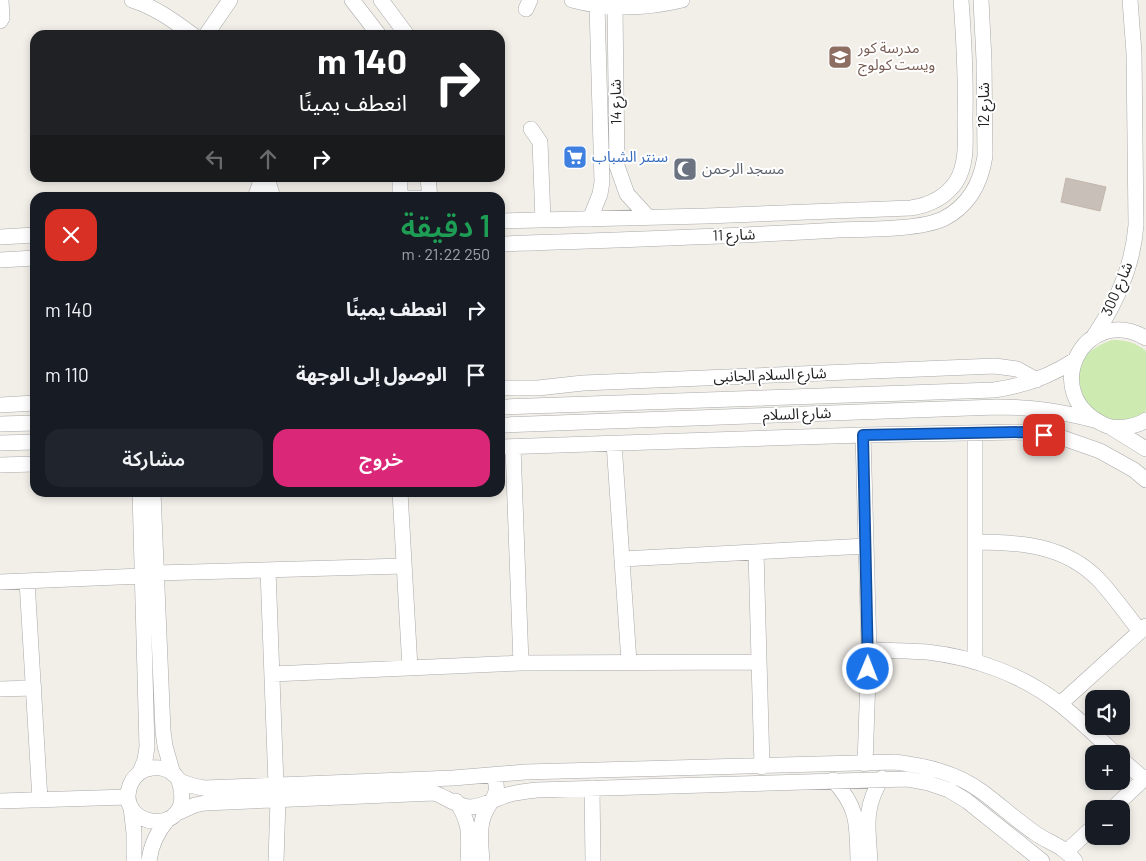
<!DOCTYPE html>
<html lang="ar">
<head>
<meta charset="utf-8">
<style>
	:root { --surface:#171b24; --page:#20242c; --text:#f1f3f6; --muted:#9ea1a6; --accent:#db2777 }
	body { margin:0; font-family:Barlow,"Noto Sans Arabic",sans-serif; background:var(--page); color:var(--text); direction:rtl; height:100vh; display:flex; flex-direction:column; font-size:19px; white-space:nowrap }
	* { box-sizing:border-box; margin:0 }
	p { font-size:16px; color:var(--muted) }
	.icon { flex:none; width:28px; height:28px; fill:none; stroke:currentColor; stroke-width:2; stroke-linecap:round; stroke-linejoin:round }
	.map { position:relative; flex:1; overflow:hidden; direction:ltr }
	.sheet { position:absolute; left:30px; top:192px; width:475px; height:305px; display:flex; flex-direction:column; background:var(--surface); border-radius:15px; box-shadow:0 2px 8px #0003; direction:rtl }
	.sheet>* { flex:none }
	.hud { position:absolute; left:30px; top:30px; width:475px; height:152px; border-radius:15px; box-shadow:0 2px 8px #0003; direction:rtl; background:#202124; color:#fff; overflow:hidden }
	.fabs { position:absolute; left:1085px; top:690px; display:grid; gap:10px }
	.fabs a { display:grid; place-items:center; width:45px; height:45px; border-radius:10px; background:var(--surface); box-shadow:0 2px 8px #0003; font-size:25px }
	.pin { position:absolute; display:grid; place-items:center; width:42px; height:42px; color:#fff; margin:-21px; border-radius:10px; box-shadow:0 2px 8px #0006 }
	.me { position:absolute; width:55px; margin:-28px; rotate:1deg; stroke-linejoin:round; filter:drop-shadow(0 0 4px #0008) }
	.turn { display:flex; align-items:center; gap:18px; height:105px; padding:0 15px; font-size:22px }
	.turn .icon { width:65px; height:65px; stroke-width:2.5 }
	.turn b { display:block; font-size:35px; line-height:42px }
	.lanes { display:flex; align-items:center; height:48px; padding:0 15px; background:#0003; justify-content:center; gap:25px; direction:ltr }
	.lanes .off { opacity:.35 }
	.round { display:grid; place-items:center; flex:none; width:52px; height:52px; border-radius:15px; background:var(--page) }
	.summary { display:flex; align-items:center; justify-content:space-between; height:85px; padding:0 15px }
	h1 { font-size:30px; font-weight:600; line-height:38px; color:#1e9e55 }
	.action { display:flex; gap:10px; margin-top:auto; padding:10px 15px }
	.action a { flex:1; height:58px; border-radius:15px; background:var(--accent); color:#fff; font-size:20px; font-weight:600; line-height:58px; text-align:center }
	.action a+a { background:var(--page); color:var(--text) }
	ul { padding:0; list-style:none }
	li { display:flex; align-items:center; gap:15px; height:65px; padding:0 15px }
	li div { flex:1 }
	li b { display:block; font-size:19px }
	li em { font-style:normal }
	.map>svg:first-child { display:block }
	.grass { fill:#cdebb0 }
	.building { fill:#c7bfb8; stroke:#c4b6ab }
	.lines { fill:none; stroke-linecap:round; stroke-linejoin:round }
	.minor-casing { stroke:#a9a9a9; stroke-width:16 }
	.minor { stroke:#fff; stroke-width:15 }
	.route-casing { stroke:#114b97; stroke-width:12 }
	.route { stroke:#1a73e8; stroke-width:9 }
	.labels { text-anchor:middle; stroke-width:4; stroke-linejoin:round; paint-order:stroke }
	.education-label { font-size:15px; fill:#785e54; stroke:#fff; text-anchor:start }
	.street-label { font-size:15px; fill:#222; stroke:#fff }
	.shop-label { font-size:15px; fill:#366cbe; stroke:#fff; text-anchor:start }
	.worship-label { font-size:15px; fill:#5b616d; stroke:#fff; text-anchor:start }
</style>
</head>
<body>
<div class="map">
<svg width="1146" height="861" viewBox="0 0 1146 861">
	<rect width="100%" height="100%" fill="#f2efe9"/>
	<path class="grass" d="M1112,340C1125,340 1135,342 1146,351V411C1128,426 1116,424 1097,413C1094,411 1089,409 1087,407C1084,404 1083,396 1082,392C1072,365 1086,349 1112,340Z"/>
	<path class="building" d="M1066,178L1106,187L1100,211L1061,202Z"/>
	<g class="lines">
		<g class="minor-casing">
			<path id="minor" d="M132,0C155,7 174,21 193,35
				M352,0L379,35
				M381,0L407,35
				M572,0C609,10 645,9 682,0
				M615,8L617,166L627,194L648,217
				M526,9L530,0
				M0,21L2,18L1,0
				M206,35L230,0
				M531,129L540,142L543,220
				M267,178L273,198
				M428,178L430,198
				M255,198L262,178
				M400,198V178
				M409,198H420
				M590,219L600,194L602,182L597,5
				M500,221L706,216L911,208C930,205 945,198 956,182C968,163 965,139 965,118C966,79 964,40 961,0
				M0,237L35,235
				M500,244C613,240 725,237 838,230C866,229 919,230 943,219C969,206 981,183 985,156L984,60L981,0
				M0,260L35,258
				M1094,336C1117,302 1133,266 1136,225L1134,53L1130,0
				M1146,338C1084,302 1037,395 1105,425C1117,430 1136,427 1146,420
				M500,388H538L583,383L995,366L1017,369L1037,380
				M0,405L35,403
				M500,407L994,390C1024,386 1049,377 1075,360
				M0,424L35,423
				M500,425L997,407C1033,407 1059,411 1094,420
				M1112,428L1146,449
				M975,433V662
				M863,435L869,650L865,764
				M0,443L35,442
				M614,443L629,662
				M500,447L863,435L1024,432L1063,438L1100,451L1134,470L1146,480
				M513,447L521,663
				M0,465L35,464
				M153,492L163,731L165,746L173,774
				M400,492L410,668
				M975,542C1021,542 1065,545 1099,580C1114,596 1126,614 1140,631
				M756,552L762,767
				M622,559L866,546
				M268,570L276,785
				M157,573L404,566
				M27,581L40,800
				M0,582L142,576
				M869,650C888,650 907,651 927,652C973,657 1024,675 1061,705C1080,720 1098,738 1116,754
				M272,674L521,663L759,662
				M0,689L34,688
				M1060,704L1146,626
				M1121,759L1144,779
				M140,772L145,760L147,747L140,492
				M833,780C859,808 857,825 858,861
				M179,781C198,840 111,829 131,783C135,775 143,769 152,768C159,767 168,769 174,774C177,777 178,780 182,782C189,785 197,787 204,788L453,778L525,772L895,762C925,766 955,772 981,791C999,804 1016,820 1035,833C1049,843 1064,846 1075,861
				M592,788L593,861
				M0,801L128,797
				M456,801C471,824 469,834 468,861
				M131,807L134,833V861
				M1112,809L1146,777
				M175,814L195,805L205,803L434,793C446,797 458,807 470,807C483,807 494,799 507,795C517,792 527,791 537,790L907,779L928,783L949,790L967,801L1042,861
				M1067,851L1094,826
				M149,861C151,844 157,832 168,819
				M276,861L278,800
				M482,861C481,848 479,834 482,822C485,802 504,797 493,775
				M870,861C868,828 863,808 882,778"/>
		</g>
		<use href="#minor" class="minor"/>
	</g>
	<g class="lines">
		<g class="route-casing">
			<path id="route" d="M868,669L863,435L1024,432L1044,435"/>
		</g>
		<use href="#route" class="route"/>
	</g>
	<defs>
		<g id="school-square" transform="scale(1.25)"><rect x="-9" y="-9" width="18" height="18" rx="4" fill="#8d6e63" stroke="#fff"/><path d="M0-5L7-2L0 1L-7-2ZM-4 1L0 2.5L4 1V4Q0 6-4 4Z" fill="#fff"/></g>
		<g id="supermarket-square" transform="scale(1.25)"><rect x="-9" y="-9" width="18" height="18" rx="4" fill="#3f7fe0" stroke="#fff"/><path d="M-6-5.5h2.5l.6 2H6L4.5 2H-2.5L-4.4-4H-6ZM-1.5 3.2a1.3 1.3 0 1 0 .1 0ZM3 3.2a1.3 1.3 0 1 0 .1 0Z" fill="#fff"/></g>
		<g id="mosque-square" transform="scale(1.25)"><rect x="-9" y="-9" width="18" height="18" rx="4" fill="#6b7280" stroke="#fff"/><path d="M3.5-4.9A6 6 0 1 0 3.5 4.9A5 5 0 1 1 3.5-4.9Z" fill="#fff"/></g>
	</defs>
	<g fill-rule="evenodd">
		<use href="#school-square" x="840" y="57"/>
		<use href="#supermarket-square" x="575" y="157"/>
		<use href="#mosque-square" x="685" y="169"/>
	</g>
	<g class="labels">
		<g class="education-label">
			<text x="858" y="53">مدرسة كور<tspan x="858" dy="17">ويست كولوج</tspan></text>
		</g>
		<g class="street-label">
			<text transform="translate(616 102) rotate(-91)" y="5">شارع 14</text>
			<text transform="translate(984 105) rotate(-90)" y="5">شارع 12</text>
			<text transform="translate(734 235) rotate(-2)" y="5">شارع 11</text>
			<text transform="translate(1117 289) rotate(-67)" y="5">شارع 300</text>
			<text transform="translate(770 375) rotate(-2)" y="5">شارع السلام الجانبى</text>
			<text transform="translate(797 414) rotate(-2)" y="5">شارع السلام</text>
		</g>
		<g class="shop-label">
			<text x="592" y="162">سنتر الشباب</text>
		</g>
		<g class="worship-label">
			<text x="702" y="174">مسجد الرحمن</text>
		</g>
	</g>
</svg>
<div class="fabs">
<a><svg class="icon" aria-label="sound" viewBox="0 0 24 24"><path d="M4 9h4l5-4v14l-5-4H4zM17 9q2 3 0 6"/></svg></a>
<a>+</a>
<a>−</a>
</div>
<div class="pin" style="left:1044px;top:435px;background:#d93025"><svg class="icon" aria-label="arrive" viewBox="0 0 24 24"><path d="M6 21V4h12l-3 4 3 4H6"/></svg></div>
<svg class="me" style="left:868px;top:669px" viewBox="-20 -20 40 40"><circle r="17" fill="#1a73e8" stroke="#fff" stroke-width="3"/><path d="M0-11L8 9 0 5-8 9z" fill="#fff"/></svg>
<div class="hud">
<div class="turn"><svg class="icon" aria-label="right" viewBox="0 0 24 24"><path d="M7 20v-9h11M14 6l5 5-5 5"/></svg><div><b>140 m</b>انعطف يمينًا</div></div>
<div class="lanes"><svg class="icon off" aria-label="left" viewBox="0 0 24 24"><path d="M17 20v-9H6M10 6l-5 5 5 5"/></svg><svg class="icon off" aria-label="ahead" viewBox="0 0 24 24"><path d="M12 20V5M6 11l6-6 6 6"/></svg><svg class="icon" aria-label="right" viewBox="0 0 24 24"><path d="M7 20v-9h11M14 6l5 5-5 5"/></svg></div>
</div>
<section class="sheet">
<div class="summary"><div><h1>1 دقيقة</h1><p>250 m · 21:22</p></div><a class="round" style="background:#d93025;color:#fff"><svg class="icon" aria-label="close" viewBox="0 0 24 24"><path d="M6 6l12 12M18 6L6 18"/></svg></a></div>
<ul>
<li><svg class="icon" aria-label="right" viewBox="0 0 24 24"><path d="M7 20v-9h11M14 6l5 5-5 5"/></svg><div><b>انعطف يمينًا</b></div><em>140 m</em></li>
<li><svg class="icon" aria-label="arrive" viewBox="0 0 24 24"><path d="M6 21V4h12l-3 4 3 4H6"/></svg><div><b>الوصول إلى الوجهة</b></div><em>110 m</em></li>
</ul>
<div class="action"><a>خروج</a><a>مشاركة</a></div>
</section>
</div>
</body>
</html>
